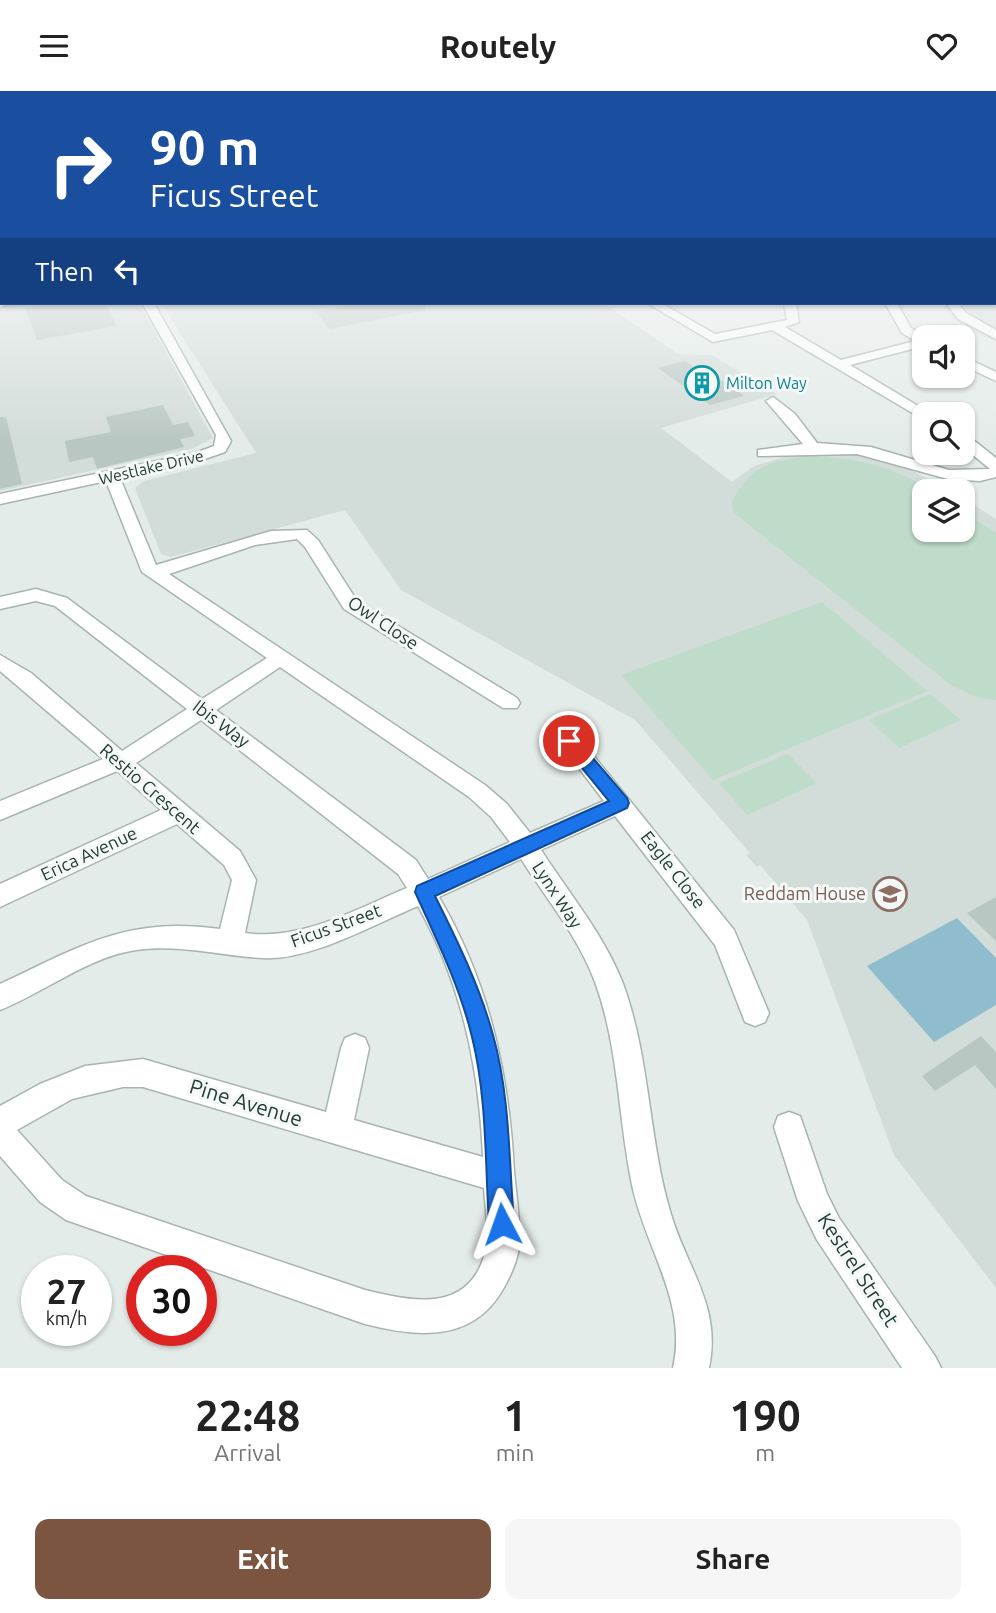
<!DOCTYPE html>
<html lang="en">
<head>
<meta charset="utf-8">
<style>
	:root { --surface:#fff; --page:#f6f6f6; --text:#222; --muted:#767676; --accent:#7b5540 }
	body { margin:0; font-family:Ubuntu,sans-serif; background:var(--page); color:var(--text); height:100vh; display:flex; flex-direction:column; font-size:26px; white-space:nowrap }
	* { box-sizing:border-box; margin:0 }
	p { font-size:23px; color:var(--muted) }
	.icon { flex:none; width:38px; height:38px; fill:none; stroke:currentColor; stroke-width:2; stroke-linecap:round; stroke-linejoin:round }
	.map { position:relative; height:1277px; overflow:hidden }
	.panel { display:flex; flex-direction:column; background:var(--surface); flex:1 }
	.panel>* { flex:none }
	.guide { position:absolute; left:0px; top:0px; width:998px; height:214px; box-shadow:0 2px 5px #0004; background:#1a4fa0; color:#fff; overflow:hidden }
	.buttons { position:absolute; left:912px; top:234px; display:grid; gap:14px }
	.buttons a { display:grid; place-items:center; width:63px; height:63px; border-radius:14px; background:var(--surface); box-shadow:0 2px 5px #0004; font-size:35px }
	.speed { position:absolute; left:21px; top:1164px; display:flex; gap:14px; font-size:35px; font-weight:700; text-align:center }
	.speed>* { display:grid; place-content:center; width:91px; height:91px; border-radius:50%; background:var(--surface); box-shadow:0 2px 5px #0004; line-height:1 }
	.speed small { font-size:18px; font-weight:400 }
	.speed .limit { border:10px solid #d22; background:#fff; color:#111 }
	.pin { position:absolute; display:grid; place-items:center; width:60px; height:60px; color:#fff; margin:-30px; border:4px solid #fff; border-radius:50%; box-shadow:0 2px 7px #0007 }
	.me { position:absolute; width:77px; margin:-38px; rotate:356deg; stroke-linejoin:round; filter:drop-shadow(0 0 5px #0008) }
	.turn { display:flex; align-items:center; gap:24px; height:147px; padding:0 35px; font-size:32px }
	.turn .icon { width:91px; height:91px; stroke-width:2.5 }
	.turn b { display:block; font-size:49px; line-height:60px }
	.then { display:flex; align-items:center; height:66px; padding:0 35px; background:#0003; gap:14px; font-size:26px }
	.eta { display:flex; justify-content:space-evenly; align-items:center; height:119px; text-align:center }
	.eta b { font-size:42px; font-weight:600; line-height:49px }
	.primary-button { display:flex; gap:14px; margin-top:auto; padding:14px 35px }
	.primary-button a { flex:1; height:80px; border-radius:14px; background:var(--accent); color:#fff; font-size:28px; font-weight:600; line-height:80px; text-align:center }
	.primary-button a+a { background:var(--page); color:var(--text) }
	header { display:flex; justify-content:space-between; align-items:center; height:91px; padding:0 35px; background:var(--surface); font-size:32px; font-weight:600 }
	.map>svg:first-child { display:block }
	.built { fill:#d2dcd8 }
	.green { fill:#bedcc9 }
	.water { fill:#90bdcd }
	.building { fill:#b9c7c2 }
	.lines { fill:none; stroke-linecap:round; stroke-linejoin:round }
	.minor-casing { stroke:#a7b4b0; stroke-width:3 }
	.minor { fill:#fff; fill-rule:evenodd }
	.route { fill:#1a73e8; stroke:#114b97; stroke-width:2 }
	.labels { text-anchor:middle; stroke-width:6; stroke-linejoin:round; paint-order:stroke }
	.far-culture-label { font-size:16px; fill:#0d838f; stroke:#f4f9f7; text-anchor:start }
	.far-street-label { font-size:16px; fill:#243c38; stroke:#f4f9f7 }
	.street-label { font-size:18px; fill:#243c38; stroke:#f4f9f7 }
	.education-label { font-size:18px; fill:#785e54; stroke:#f4f9f7; text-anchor:end }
	.near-street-label { font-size:21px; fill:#243c38; stroke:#f4f9f7 }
</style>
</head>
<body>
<header><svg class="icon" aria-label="menu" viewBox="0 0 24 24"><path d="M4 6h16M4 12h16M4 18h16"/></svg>Routely<svg class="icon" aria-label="heart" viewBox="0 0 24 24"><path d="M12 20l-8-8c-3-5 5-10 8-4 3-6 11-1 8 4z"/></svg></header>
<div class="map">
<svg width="996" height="1277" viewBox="0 0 996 1277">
	<rect width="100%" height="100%" fill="#e4ece9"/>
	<path class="built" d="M0,171L2,212H139L213,347L194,357L0,400Z
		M996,171V251L966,237L949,224L942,212H996Z
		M161,212H603L678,263L712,264L777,303L661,337L732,391L754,375L791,364L834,361L862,363L903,375L953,401H924V439H962L963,407L996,428V1197L894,1064L807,829L760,774L757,776L746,764L750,762L635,629L401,499L345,419L171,466L161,463L135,397L144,390L256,362Z"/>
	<path class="green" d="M811,365C855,367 895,375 933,401H924V439H962L963,421L996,442V609L976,606L951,594L734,422L731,412C751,374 770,370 811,365Z
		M822,511L927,600L713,689L621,584Z
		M930,603L961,629L899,657L869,629Z
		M788,663L817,692L747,724L719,692Z"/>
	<path class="water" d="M957,827L996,867V914L934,951L867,875Z"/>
	<path class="building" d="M59,212H106L117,235L37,249L25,217Z
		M362,212H425V219L330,238L315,221Z
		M685,270L716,291L722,289L744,305L710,314L658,277Z
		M163,314L173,334L188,331L195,345L180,348L184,356L97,378L93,366L69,371L65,350L111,341L106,326Z
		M0,326H6L22,393L0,398Z
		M996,806V850L967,822Z
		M981,945L996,961V998L975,974L935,1000L922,985Z"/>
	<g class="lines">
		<g class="minor-casing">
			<path id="minor" d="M2,209V212H12L0,216Z
				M142,212H154L231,350L225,361L199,370L120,387L156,474L271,440L307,439L318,449L357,510L517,607L520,612L517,617H503L344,518L305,456L297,448L255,454L169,483L485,694L507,713L530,742L604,710L558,650L561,644H577L734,839L769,922L765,931L755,935L745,931L715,854L615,725L541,759C569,802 603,843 622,890C650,964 648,1045 670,1120C686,1177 722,1214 709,1277H673C688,1211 645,1157 632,1094C618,1027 619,956 595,891C579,847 546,807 521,768L439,806C489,891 509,982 514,1080C516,1104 521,1131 519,1155C518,1169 509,1188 502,1200C471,1252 416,1246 365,1233L66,1129L40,1111L0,1065V1015L40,993L85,975L143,968L326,1021L341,957L345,947L355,943L365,947L369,957L354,1029L483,1066C479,976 462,894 418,815C374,833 311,870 263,867C220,865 180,853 136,859C88,866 45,901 0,919V893C81,855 127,825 220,838L232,789L224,774L177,733L0,816V793L161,719L117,680L0,729V710L103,668L0,580V564L31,582L122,660L187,618L55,515L36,510L0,518V506L36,498L67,507L202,608L267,567L142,481L106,390L0,413V403L195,362L214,355L216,344ZM280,576L469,706L491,726L510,751L428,788L416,769L216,619ZM201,629L398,783L407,797C356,818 302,850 245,842L256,789L240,760L136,672ZM123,996H143L484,1097C485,1116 490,1140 486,1158C471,1223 414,1211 365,1199L86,1105L62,1089L17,1039L72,1008Z
				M647,212H661L715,243L787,229L784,212H796L799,231L785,236L841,269L915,250L902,242L885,212H897L911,237L927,247H924V255L850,274L933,324L921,327L772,239L713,251Z
				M946,212H958L966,222L996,239V248L958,228Z
				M962,265L996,281V290L962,274Z
				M773,306L795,323L817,352L871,356L949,379L990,378L962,355V343L967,344L996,367V386L980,390L948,388L857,363L758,365V359L803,353L766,310Z
				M789,1021L800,1025L827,1103L839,1127L935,1265L941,1277H902L817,1149L798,1110L774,1036L778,1025Z"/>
		</g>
		<use href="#minor" class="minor"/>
	</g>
	<linearGradient id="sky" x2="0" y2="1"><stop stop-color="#85b8dd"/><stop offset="0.49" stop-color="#f3f6f5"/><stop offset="1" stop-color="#f3f6f5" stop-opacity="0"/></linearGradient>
	<rect width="996" height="350" fill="url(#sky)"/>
	<path class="route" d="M569,645L575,646L627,707L629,712L627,717L435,805C457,849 480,896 493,944C510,1004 509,1071 514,1133L510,1141L502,1145L493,1141L489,1133C485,1071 487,1006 472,946C460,896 436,847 415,801L417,795L609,710L564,655V646Z"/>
	<defs>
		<g id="building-ring" transform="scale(1.75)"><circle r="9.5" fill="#f4f9f7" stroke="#0f9aa8" stroke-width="1.5"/><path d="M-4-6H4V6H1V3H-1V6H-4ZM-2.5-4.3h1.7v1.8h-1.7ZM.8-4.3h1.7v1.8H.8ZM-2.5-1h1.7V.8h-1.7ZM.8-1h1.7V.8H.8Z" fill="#0f9aa8"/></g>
		<g id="school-ring" transform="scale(1.75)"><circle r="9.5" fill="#f4f9f7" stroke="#8d6e63" stroke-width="1.5"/><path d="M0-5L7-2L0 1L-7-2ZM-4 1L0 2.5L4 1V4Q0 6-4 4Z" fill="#8d6e63"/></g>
	</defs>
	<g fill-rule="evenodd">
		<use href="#building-ring" x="702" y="292"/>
		<use href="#school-ring" x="890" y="803"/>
	</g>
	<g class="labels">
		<g class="far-culture-label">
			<text x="726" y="298">Milton Way</text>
		</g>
		<g class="far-street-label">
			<text transform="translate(151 376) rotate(-13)" y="6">Westlake Drive</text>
		</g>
		<g class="street-label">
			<text transform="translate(383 532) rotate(34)" y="6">Owl Close</text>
			<text transform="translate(221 633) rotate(37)" y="6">Ibis Way</text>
			<text transform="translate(150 698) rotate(41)" y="6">Restio Crescent</text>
			<text transform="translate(89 763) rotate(-25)" y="6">Erica Avenue</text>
			<text transform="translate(673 779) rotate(52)" y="6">Eagle Close</text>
			<text transform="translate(557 804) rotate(57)" y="6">Lynx Way</text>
			<text transform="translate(336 835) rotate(-20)" y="6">Ficus Street</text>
		</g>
		<g class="education-label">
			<text x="866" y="809">Reddam House</text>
		</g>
		<g class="near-street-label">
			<text transform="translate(246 1012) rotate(17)" y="7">Pine Avenue</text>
			<text transform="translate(858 1179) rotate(57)" y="7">Kestrel Street</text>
		</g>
	</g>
</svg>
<div class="buttons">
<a><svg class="icon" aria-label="sound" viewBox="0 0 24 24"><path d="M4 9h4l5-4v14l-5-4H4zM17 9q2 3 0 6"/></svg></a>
<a><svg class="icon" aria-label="search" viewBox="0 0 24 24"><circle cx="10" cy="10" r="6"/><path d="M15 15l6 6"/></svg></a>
<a><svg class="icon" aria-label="layers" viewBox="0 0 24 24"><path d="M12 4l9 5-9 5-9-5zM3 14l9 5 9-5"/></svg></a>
</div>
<div class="speed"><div>27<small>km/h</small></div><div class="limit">30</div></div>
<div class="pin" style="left:569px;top:650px;background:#d93025"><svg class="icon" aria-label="arrive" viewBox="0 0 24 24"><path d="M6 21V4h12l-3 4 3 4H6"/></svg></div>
<svg class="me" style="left:502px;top:1133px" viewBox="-20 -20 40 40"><path d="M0-17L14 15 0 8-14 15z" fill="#1a73e8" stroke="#fff" stroke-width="4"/></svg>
<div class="guide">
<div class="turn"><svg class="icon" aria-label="right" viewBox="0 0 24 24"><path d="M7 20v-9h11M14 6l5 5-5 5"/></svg><div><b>90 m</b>Ficus Street</div></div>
<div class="then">Then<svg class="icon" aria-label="left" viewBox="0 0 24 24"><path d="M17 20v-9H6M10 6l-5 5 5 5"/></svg></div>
</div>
</div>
<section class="panel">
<div class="eta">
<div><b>22:48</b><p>Arrival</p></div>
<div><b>1</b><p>min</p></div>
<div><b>190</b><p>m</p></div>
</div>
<div class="primary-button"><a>Exit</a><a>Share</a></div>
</section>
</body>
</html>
